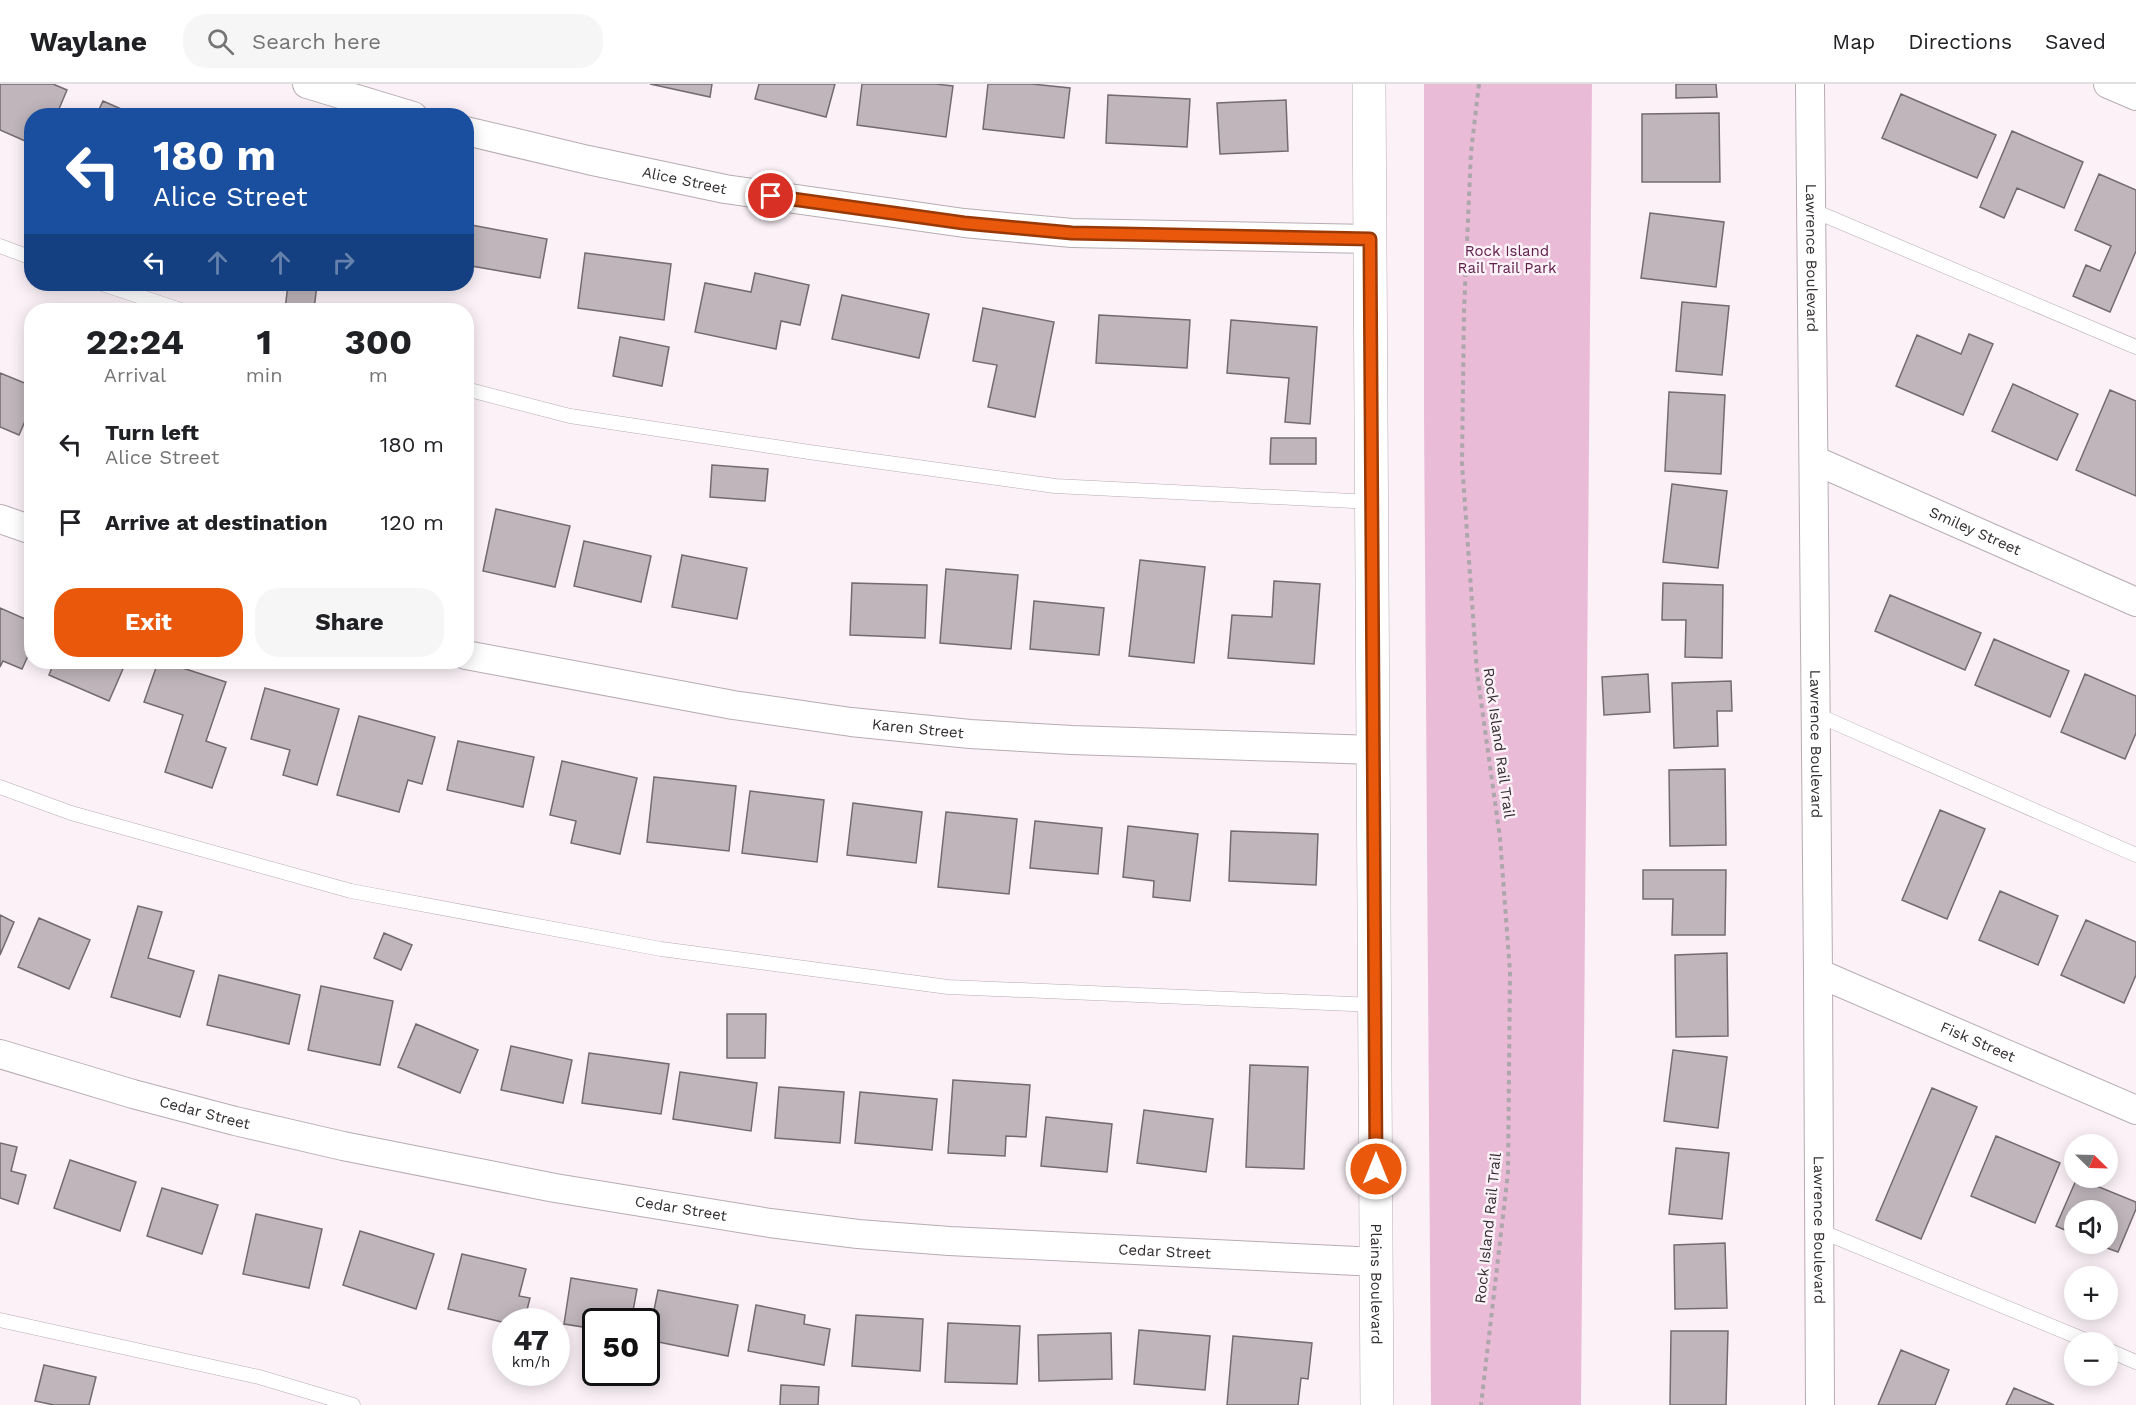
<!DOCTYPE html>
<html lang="en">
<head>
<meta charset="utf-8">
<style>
	:root { --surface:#fff; --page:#f6f6f6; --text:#202124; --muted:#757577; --line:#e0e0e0; --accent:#ea580c }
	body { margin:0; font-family:"Work Sans",sans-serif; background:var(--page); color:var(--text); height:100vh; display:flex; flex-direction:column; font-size:22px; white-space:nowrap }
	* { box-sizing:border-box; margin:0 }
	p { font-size:20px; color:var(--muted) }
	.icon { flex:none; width:33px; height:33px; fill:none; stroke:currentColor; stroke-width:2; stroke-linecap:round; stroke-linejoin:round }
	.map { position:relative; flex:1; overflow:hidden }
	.side { position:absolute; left:24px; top:219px; width:450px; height:366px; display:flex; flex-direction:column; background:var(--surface); border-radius:24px; box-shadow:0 3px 15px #0003 }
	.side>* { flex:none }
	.guide { position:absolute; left:24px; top:24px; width:450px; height:183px; border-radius:24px; box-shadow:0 3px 15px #0003; background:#1a4fa0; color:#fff; overflow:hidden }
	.needle { width:39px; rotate:113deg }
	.buttons { position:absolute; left:2064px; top:1050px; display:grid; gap:12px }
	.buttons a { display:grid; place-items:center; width:54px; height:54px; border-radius:50%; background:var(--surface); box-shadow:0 3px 15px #0003; font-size:30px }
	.speed { position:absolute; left:492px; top:1224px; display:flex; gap:12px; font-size:30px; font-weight:700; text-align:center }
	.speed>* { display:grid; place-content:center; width:78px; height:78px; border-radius:50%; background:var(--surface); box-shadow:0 3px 15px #0003; line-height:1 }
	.speed small { font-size:15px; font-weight:400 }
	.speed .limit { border:3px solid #111; border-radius:9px; background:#fff; color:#111 }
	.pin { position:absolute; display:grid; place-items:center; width:51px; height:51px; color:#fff; margin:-26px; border:3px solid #fff; border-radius:50%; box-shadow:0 2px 6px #0007 }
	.me { position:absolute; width:66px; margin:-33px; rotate:0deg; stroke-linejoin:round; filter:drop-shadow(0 0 4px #0008) }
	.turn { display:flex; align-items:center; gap:21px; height:126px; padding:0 30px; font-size:27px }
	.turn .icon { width:78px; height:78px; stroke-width:2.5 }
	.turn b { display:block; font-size:42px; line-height:51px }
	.lanes { display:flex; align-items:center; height:57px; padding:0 30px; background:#0003; justify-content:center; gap:30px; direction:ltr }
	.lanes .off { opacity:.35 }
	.eta { display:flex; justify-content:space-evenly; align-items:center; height:102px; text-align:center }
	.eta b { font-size:36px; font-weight:700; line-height:42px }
	.button { display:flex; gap:12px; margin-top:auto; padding:12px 30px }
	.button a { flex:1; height:69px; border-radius:24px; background:var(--accent); color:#fff; font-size:24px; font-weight:700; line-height:69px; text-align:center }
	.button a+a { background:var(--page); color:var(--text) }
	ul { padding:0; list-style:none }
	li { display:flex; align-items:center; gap:18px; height:78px; padding:0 30px }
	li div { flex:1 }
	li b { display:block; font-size:22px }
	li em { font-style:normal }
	header { display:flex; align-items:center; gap:36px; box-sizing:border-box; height:84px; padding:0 30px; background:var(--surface); border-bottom:2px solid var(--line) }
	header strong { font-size:28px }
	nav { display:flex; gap:33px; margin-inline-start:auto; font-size:21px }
	.search { width:420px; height:54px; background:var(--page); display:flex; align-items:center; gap:15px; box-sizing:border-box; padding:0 21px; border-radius:24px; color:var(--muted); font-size:22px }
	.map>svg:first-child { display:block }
	.green { fill:#e9bbd6 }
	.building { fill:#bfb5bb; stroke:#746b70; stroke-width:1.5 }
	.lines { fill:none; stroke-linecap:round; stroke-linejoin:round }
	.service-casing { stroke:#b6acb2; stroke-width:15 }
	.minor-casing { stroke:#b6acb2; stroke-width:30 }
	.secondary-casing { stroke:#b6acb2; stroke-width:34 }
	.path { stroke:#ada6ab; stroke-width:4; stroke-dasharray:4.5 4.5; stroke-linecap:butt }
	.service { stroke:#fff; stroke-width:14 }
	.minor { stroke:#fff; stroke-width:28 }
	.secondary { stroke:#fff; stroke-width:33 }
	.route-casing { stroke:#983908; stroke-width:15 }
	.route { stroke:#ea580c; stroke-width:10 }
	.labels { text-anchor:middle; stroke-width:5; stroke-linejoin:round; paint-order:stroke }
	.street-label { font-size:15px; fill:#302c2f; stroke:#fbf1f7 }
	.park-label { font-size:15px; fill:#60204c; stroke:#fbf1f7 }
</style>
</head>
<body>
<header>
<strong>Waylane</strong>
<div class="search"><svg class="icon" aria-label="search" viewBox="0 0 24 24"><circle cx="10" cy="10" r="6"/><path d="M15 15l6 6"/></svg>Search here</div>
<nav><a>Map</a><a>Directions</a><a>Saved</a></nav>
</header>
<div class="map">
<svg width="2136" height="1321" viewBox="0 0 2136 1321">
	<rect width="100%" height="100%" fill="#fbf1f7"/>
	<path class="green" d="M1424,0H1592L1581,1321H1431L1424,332Z"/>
	<path class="building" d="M0,0H53L67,6L56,32H32V60L0,46Z
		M650,0H712L710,13Z
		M759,0H835L826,33L755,15Z
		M862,0H936L953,2L946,53L857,41Z
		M988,0H1032L1070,4L1064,54L983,45Z
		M1676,0H1716L1717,13L1676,14Z
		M1901,10L1996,51L1977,94L1882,54Z
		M1108,11L1190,15L1187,63L1106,59Z
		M1286,16L1288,67L1220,70L1217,19Z
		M103,17L137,32H96Z
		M1719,29L1720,98H1642V30Z
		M2012,47L2083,78L2064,124L2017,104L2004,134L1980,123Z
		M2099,90L2136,106V167L2110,228L2073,212L2086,181L2100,187L2111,162L2075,146Z
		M1650,129L1724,138L1716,203L1641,194Z
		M466,140L547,155L540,194L466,181Z
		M585,169L671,180L664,236L578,224Z
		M755,189L809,201L800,241L781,237L776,265L695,248L705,199L751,208Z
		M288,200H317L314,226H285Z
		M842,211L929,230L919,274L832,255Z
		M1682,218L1729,222L1722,291L1676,287Z
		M983,224L1054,238L1035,333L988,323L997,281L973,277Z
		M1099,231L1190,236L1187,284L1096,279Z
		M1231,236L1317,243L1310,340L1285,338L1289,294L1227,289Z
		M1969,250L1993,260L1963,331L1896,302L1917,251L1961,270Z
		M620,253L669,263L662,302L613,292Z
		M0,289L32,302V321L19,351L0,343Z
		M2013,300L2078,330L2057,376L1992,347Z
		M2110,306L2136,317V412L2076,386Z
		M1669,308L1725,311L1721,390L1665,387Z
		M1271,354H1316V380H1270Z
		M712,381L768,385L765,417L710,413Z
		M1672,400L1727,407L1718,484L1663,478Z
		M466,414L473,415L466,456Z
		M496,425L570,442L555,503L483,487Z
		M584,457L651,472L641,518L574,502Z
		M682,471L747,484L737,535L672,523Z
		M1140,476L1205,483L1194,579L1129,572Z
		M946,485L1018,491L1011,565L940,559Z
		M1274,497L1320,500L1314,580L1228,574L1232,531L1272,533Z
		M852,499L927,501L925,554L850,551Z
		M1663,499L1723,501L1722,574L1685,573L1686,536H1662Z
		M1890,511L1981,549L1965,586L1875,547Z
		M1034,517L1104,524L1099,571L1030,565Z
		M0,524L32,538V563L22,585L3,577L0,583Z
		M1994,555L2069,587L2050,633L1975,601Z
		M54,578H126L109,617L49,591Z
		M158,578H164L226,598L206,657L226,664L212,704L165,688L183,631L144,618Z
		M1648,590L1650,628L1604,631L1602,593Z
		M2085,590L2136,612V649L2125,675L2061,648Z
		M1731,597L1732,627H1717L1718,662L1674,664L1672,599Z
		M265,604L339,625L317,701L283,691L290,666L251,655Z
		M359,632L435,653L422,700L408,696L399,728L337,711Z
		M458,657L534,673L523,723L447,706Z
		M562,677L637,694L620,770L571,759L576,737L550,731Z
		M1725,685L1726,761L1670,762L1669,686Z
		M654,693L736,702L729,767L647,758Z
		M750,707L824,716L817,778L742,769Z
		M853,719L922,728L916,779L847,771Z
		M1940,726L1985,745L1947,835L1902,816Z
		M946,728L1017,735L1009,810L938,803Z
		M1035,737L1102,744L1098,790L1030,784Z
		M1128,742L1198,750L1190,817L1153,813L1154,797L1123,793Z
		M1231,747L1318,750L1316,801L1229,797Z
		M1643,786H1726L1725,851H1672L1673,815H1643Z
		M2000,807L2058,832L2038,881L1979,856Z
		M138,822L162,828L148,874L194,887L180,933L111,913Z
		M0,831L14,838L0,871Z
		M39,834L90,856L69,905L18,883Z
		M2086,836L2136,858V891L2124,919L2061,891Z
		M384,849L412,861L401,886L374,874Z
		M1727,869L1728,952L1676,953L1675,871Z
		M219,891L300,911L289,960L207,941Z
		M321,902L393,917L380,981L308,966Z
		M727,930H766L765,974H727Z
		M416,940L478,966L460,1009L398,983Z
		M511,962L572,976L563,1019L501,1006Z
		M1673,966L1727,973L1718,1044L1664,1037Z
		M589,969L669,980L661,1030L582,1019Z
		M1250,981L1308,983L1304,1085L1246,1083Z
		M680,988L757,999L751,1047L673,1035Z
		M953,996L1030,1001L1026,1053L1006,1052L1005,1072L948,1069Z
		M779,1003L844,1008L840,1059L775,1054Z
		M1932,1004L1977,1023L1921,1155L1876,1136Z
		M860,1008L937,1015L932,1066L855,1059Z
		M1144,1026L1213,1035L1206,1088L1137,1079Z
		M1046,1033L1112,1040L1107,1088L1041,1082Z
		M1996,1052L2060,1079L2035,1139L1971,1112Z
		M0,1059L17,1063L11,1087L26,1091L18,1120L0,1114Z
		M1676,1064L1729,1069L1722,1135L1669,1130Z
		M70,1076L136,1098L120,1147L54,1124Z
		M2077,1094L2136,1118V1125L2118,1168L2096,1160H2108V1126H2074V1150L2056,1142Z
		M162,1104L218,1121L202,1170L147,1152Z
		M256,1130L322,1145L309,1204L243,1190Z
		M360,1147L434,1170L416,1225L343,1201Z
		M1725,1159L1727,1224L1675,1225L1674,1161Z
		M462,1170L526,1185L519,1212L530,1214L524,1238H506V1239L448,1225Z
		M571,1194L637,1205L631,1238H596V1245L564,1240Z
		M658,1206L738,1221L728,1272L648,1256Z
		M756,1221L805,1231L804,1240L830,1245L824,1281L748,1267Z
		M856,1231L923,1235L920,1287L852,1282Z
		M948,1239L1020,1242L1017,1300L945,1298Z
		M1139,1246L1210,1252L1205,1306L1134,1300Z
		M1671,1247H1728L1726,1321H1670Z
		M1111,1249L1112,1295L1039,1297L1038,1251Z
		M1233,1252L1312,1259L1308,1295L1301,1294L1298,1321H1227Z
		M1901,1266L1949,1286L1935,1321H1878Z
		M44,1281L96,1293L89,1321H54L35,1317Z
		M781,1301L819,1303L818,1321H780Z
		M2014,1304L2054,1321H2006Z"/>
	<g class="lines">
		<g class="service-casing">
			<path id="service" d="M1812,126L2136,263
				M0,162L32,174
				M102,200L181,226
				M466,305L570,332L809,368L1055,402L1372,418
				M1815,630L2136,771
				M0,703L71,729L351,807L661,865L948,903L1375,921
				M1818,1146L2090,1258
				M0,1236L259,1293L353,1321
				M2108,1266L2136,1278"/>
		</g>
		<g class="minor-casing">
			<g id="minor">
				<path d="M307,0L413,32"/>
				<path id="s1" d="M1810,0L1818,889L1820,1321"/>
				<path d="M2108,0L2136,12"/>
				<path id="s2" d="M466,47L588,76L725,105L964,139L1072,149L1370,155"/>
				<path id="s3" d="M1814,376L2136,518"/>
				<path d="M0,435L32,446"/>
				<path id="s4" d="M466,571L733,621L851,638L970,650L1072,656L1374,666"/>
				<path id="s5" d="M1818,889L2136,1026"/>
				<path id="s6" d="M0,970L133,1010L235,1037L343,1062L555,1104L770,1139L858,1150L949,1157L1377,1178"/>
			</g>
		</g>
		<g class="secondary-casing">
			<g id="secondary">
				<path id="s7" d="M1369,0L1377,1321"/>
			</g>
		</g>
		<path class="path" d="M1479,0L1471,68L1464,226L1462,379L1477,588L1500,754L1510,888L1508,1089L1481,1321"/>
		<use href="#service" class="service"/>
		<use href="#minor" class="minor"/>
		<use href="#secondary" class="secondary"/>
	</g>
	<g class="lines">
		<g class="route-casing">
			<path id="route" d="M771,112L964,139L1072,149L1370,155L1376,1085"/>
		</g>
		<use href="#route" class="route"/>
	</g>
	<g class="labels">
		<g class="street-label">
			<text dy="5" stroke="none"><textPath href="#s2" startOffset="224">Alice Street</textPath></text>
			<text dy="5" stroke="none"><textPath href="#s1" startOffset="174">Lawrence Boulevard</textPath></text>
			<text dy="5" stroke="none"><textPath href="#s3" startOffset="176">Smiley Street</textPath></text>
			<text dy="5" stroke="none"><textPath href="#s4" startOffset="458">Karen Street</textPath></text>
			<text transform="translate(1499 659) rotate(82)" y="5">Rock Island Rail Trail</text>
			<text dy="5" stroke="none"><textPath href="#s1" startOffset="660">Lawrence Boulevard</textPath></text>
			<text dy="5" stroke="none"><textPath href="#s5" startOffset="174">Fisk Street</textPath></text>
			<text dy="5" stroke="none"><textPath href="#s6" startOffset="213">Cedar Street</textPath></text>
			<text dy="5" stroke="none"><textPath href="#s6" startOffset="699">Cedar Street</textPath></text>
			<text transform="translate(1488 1144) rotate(-84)" y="5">Rock Island Rail Trail</text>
			<text dy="5" stroke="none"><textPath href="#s1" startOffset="1146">Lawrence Boulevard</textPath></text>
			<text dy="5" stroke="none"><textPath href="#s6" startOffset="1185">Cedar Street</textPath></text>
			<text dy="5" stroke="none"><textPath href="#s7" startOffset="1200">Plains Boulevard</textPath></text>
		</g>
		<g class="park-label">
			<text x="1507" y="172">Rock Island<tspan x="1507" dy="17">Rail Trail Park</tspan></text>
		</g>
	</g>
</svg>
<div class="buttons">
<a><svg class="needle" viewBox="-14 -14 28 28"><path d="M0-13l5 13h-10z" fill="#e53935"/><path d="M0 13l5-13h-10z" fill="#757577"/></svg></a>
<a><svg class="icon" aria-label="sound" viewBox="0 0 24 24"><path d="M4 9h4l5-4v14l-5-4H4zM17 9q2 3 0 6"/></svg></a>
<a>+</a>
<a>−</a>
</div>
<div class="speed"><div>47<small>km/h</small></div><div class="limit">50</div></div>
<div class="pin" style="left:771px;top:112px;background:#d93025"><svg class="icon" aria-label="arrive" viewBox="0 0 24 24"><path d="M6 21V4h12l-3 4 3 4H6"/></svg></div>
<svg class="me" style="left:1376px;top:1085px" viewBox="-20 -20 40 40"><circle r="17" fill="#ea580c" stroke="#fff" stroke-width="3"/><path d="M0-11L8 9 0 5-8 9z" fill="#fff"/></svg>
<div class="guide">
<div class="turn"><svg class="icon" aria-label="left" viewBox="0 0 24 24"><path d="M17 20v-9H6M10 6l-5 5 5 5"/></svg><div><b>180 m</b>Alice Street</div></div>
<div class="lanes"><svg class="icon" aria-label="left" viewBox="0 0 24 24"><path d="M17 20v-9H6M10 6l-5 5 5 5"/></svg><svg class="icon off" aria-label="ahead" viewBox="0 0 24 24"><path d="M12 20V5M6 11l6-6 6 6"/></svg><svg class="icon off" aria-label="ahead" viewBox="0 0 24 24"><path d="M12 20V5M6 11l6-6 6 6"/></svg><svg class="icon off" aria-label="right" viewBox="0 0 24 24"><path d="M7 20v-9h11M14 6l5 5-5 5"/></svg></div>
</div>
<section class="side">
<div class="eta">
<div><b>22:24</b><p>Arrival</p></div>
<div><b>1</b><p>min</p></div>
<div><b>300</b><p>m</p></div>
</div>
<ul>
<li><svg class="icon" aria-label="left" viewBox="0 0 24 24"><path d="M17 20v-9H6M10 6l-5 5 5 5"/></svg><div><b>Turn left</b><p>Alice Street</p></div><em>180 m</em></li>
<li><svg class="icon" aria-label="arrive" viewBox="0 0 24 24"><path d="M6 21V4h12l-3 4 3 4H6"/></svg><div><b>Arrive at destination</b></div><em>120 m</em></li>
</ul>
<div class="button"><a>Exit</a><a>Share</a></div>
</section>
</div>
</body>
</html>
